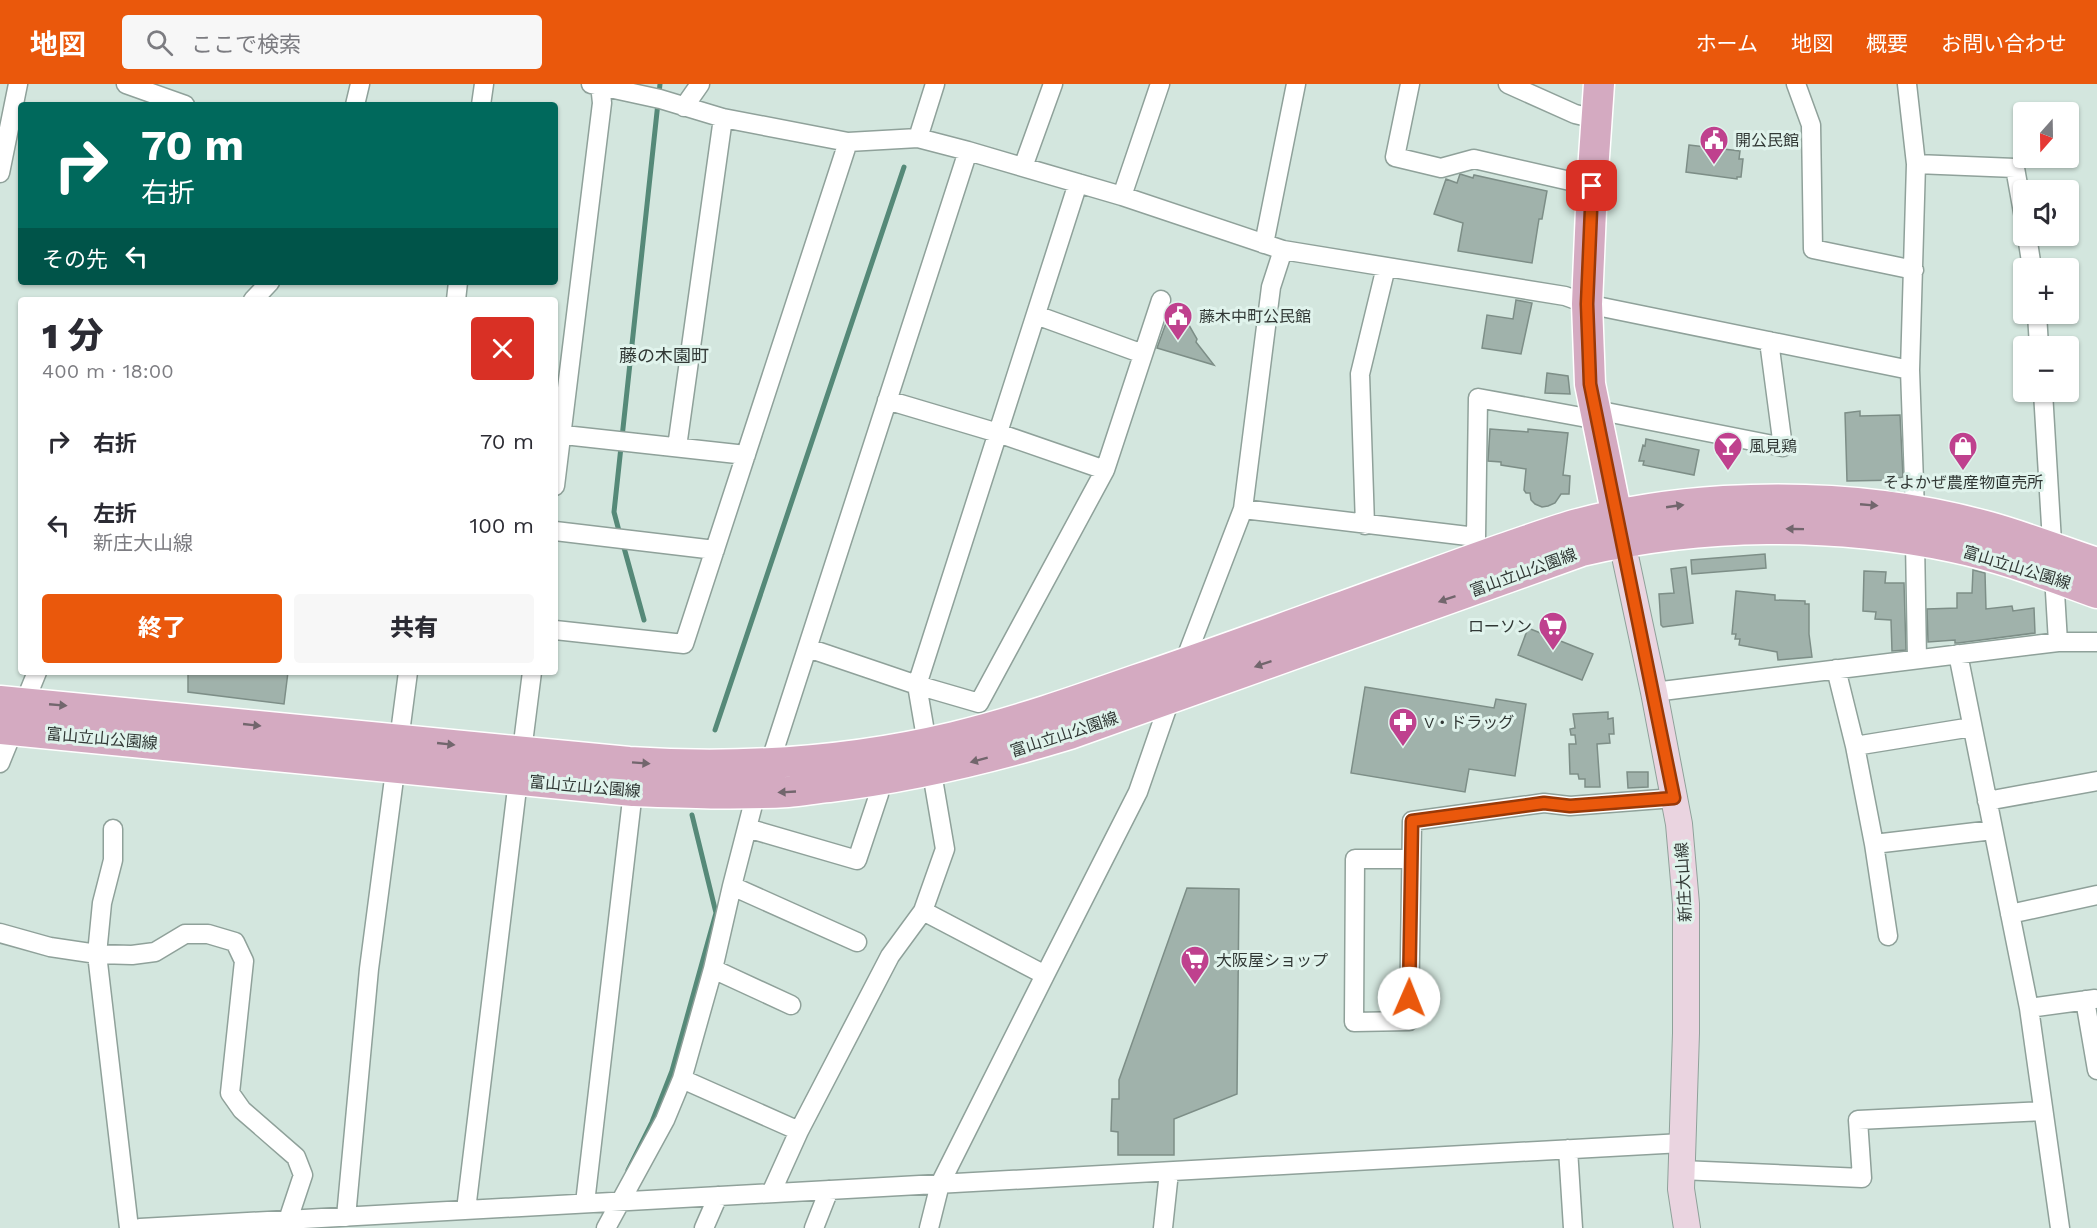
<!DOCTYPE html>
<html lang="ja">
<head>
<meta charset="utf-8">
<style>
	:root { --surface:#fff; --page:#f7f7f7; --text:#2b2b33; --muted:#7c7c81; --accent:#ea580c }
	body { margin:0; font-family:"Work Sans","Noto Sans JP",sans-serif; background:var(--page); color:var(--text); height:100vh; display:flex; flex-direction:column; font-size:22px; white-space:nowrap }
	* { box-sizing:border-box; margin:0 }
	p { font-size:20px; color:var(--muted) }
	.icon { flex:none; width:33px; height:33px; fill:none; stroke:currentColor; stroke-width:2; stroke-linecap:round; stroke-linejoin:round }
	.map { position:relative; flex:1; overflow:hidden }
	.side { position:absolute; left:18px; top:213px; width:540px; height:378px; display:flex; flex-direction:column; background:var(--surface); border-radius:6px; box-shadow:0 2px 4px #0004 }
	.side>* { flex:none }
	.banner { position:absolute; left:18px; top:18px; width:540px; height:183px; border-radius:6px; box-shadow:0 2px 4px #0004; background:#00695c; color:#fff; overflow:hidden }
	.needle { width:39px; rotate:200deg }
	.buttons { position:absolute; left:2013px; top:18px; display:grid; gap:12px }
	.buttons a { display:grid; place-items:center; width:66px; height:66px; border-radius:6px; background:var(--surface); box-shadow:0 2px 4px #0004; font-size:30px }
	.pin { position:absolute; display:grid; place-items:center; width:51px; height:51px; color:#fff; margin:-26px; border-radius:12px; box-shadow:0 3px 9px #0006 }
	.me { position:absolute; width:66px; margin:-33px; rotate:1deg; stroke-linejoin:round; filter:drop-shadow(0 0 4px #0008) }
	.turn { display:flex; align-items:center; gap:21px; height:126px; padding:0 24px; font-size:27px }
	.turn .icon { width:78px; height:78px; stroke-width:2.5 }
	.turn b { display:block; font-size:42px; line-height:51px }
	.then { display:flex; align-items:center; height:57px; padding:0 24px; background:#0003; gap:12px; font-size:22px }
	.round { display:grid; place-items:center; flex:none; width:63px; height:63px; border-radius:6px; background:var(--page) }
	.overview { display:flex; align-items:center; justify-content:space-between; height:102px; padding:0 24px }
	h1 { font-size:36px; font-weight:800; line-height:45px }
	.button { display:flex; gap:12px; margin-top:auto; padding:12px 24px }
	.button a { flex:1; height:69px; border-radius:6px; background:var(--accent); color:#fff; font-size:24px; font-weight:800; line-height:69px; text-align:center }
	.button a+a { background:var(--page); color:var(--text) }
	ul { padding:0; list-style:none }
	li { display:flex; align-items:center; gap:18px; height:84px; padding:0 24px }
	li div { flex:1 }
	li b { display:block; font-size:22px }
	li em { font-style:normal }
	header { display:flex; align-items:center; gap:36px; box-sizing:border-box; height:84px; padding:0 30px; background:var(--accent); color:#fff }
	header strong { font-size:28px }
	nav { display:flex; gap:33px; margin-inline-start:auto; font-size:21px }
	.search { width:420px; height:54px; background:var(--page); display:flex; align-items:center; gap:15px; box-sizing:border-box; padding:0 21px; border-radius:6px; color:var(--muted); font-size:22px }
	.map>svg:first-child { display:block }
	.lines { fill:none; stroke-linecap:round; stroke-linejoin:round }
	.stream { stroke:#558978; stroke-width:5 }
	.building { fill:#a0b2ab; stroke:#7d8e87; stroke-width:1.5 }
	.street-casing { stroke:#8fa19a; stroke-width:21 }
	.secondary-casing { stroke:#8fa19a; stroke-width:28 }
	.primary-casing { stroke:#fff; stroke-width:33 }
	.street { stroke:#fff; stroke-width:18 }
	.secondary { stroke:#ead4e0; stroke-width:26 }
	.primary { stroke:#d4aac1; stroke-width:30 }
	.oneway { fill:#72666d }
	.route-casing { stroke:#983908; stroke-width:15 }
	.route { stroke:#ea580c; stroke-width:10 }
	.labels { text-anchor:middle; stroke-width:6; stroke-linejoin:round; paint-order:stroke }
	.poi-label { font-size:16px; fill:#313835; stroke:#e0f3ec; text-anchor:start }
	.street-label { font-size:16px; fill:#313835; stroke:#e0f3ec }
	.neighbourhood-label { font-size:18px; fill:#313835; stroke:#e0f3ec }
</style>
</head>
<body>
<header>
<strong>地図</strong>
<div class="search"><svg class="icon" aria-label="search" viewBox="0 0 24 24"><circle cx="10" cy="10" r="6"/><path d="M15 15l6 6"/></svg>ここで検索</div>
<nav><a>ホーム</a><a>地図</a><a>概要</a><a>お問い合わせ</a></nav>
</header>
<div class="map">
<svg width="2097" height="1144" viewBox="0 0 2097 1144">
	<rect width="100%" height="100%" fill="#d3e6de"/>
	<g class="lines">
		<path class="stream" d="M620,451L614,428L660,0
			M623,460L644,536
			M715,646L904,83
			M628,1086L652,1038L672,987L716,829L692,731"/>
	</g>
	<path class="building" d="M1689,61L1740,67L1739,75H1743L1741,93H1737V95L1686,88Z
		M1460,90L1473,94L1474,91L1547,107L1542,135H1539L1532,179L1458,167L1463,139L1434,130L1446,95L1457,99Z
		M1516,216L1532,219L1521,270L1482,264L1487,231L1513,235Z
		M1169,231L1186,236L1197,255L1196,258L1214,281L1157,264Z
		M1547,289L1568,292L1570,310L1545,309Z
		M1860,327V332L1900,331L1903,393L1898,394V396L1847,397L1845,329Z
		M1490,345L1528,348V345L1568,349L1563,391L1570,392L1569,410H1561L1555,419L1548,422L1542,423L1535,420L1531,416L1530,409H1526L1524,406L1526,385L1501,381V378L1488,377Z
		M1646,355L1699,366L1694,391L1643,381L1644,377H1639L1643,361L1645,362Z
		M1765,470L1766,484L1692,490L1691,476Z
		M1686,483L1693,539L1663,543L1661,541L1659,510L1674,509L1671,485Z
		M1973,486L1985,489L1986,525L2012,522L2013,527L2034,524L2035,549L1958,559H1955V556L1928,558L1927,525L1957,524V509H1972Z
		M1864,487L1886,488L1885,499H1904L1906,566L1892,567L1891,536L1875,535L1876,528L1863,527Z
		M1736,507L1775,511V516L1805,517V520H1809V550L1812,573L1778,576L1777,568L1739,561L1740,555H1735L1736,550H1732Z
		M1528,544L1593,570L1582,596L1518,571Z
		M188,588H288L284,620L188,608Z
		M1365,603L1494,624L1496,615L1526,620L1515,692L1469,685L1465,708L1351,689Z
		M1608,628V635L1613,634L1614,650H1609L1610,659L1597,660L1600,703H1585V695H1579L1578,690H1570L1569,660H1576L1575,651H1571L1570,645L1575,644L1573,630Z
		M1627,688H1648V703L1628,704Z
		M1187,804L1239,805L1237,1010L1174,1035V1071H1118V1048L1111,1047L1112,1015H1119V996Z"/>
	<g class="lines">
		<g class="street-casing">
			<path id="street" d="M126,0L185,21
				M591,0L660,15L723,34L848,58L918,54L968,67L1122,112L1283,166L1565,212L1587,220L1910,286
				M1410,0L1395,73L1441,84L1474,75L1592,102
				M1508,0L1575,30L1596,35
				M1796,0L1811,41L1813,165L1914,186
				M1907,0L1916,80L1910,286L1915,427
				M355,21L360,0
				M481,21L484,0
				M684,23L700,0
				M918,54L935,0
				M1916,80L2015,84L2024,134
				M1023,83L1053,0
				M0,89L18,0
				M1122,112L1160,0
				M2027,152L2032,184
				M1264,160L1296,0
				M253,216L270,198
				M456,216L458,198
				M2037,230L2039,262
				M1036,231L1143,270
				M1596,326L1783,363L1769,257
				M555,350L746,371
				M677,363L723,34
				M1105,386L1161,216
				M555,402L602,19L600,0
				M1243,425L1476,453L1478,314L1598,336
				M1365,441L1360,290L1386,183
				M555,447L715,466
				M1915,457L1917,575
				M555,546L684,560L848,58
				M2058,558H2097
				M808,564L917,601L979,619L1105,386L998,349L887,316
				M1958,570L2029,924L2060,1144
				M1182,584L1243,425L1271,203L1283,166
				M1836,585L1855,662
				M1654,608L2058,558L2043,308
				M1972,643L1855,662L1874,760L1993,746
				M522,667L532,588
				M0,679L37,588
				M770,679L968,67
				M1987,717L2097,697
				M747,744L857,776L879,710L878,697
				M113,745V776L102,819L97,870L129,1144
				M1874,760L1888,852
				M1411,775H1355L1354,938L1409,937L1412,737L1544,719L1570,722L1674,714
				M732,802L756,709
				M2010,830L2097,811
				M0,849L50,863L97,870L132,871L155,868L185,850H208L235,858L244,877L230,1009L242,1026L296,1073L303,1091L288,1136
				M713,885L732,802L857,858
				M1045,891L1138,708L1172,610
				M2085,916L2097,986
				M2029,924L2095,915
				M682,995L713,885L791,921
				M799,1047L890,872L923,827
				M1568,1065L1573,1144
				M1681,1086L1862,1094L1858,1036L2042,1027
				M585,1119L633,707
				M466,1126L518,696
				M346,1133L369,885L408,588
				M140,1144L1682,1059
				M606,1144L665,1036L682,995L799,1047L771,1109
				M704,1144L718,1112
				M814,1144L829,1106
				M929,1144L940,1100L1045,891L923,827L945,765L917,601L1078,99
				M1163,1144L1169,1088"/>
		</g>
		<g class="secondary-casing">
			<path id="secondary" d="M1622,458L1654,608L1679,740L1686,820V949L1681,1105L1687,1144"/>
		</g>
		<g class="primary-casing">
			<path id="primary" d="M1599,0L1592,102L1587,220L1590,300L1621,452
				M0,617L629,678C737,685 849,678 954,653C1016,638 1076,617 1136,596C1213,570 1289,542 1366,514C1411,498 1456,481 1502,465C1526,457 1550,448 1574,441C1622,428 1675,420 1724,417C1813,412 1903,419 1989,443C2025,453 2061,467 2097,479
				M0,645L633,707C685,709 736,711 788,708C802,707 816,704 829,703C912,693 991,674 1070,650L1582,467C1703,439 1831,438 1953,463C2002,473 2050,492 2097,509"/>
		</g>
		<use href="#street" class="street"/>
		<use href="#secondary" class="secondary"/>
		<use href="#primary" class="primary"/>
	</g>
	<defs><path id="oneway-solid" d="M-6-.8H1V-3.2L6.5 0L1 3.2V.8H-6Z" transform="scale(1.5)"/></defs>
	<g class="oneway">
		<use href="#oneway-solid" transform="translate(1869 421) rotate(5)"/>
		<use href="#oneway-solid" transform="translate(1675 422) rotate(-8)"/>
		<use href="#oneway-solid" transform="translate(1795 445) rotate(-179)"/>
		<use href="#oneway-solid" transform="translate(1447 515) rotate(161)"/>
		<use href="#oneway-solid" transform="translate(1263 580) rotate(161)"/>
		<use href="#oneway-solid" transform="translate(58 621) rotate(5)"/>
		<use href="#oneway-solid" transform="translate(252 641) rotate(6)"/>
		<use href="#oneway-solid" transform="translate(446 660) rotate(6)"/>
		<use href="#oneway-solid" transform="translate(979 676) rotate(165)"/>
		<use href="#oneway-solid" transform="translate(641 679) rotate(4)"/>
		<use href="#oneway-solid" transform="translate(787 708) rotate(177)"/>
	</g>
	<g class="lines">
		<g class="route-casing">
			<path id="route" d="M1409,914L1412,737L1544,719L1570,722L1674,714L1590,300L1587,220L1592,102"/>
		</g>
		<use href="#route" class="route"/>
	</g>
	<defs>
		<g id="civic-pin" transform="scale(1.5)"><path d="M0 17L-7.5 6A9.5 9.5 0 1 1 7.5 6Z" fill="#bf418e" stroke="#e0f3ec"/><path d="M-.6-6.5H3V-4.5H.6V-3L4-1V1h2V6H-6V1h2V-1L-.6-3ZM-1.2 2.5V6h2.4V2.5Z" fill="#fff"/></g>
		<g id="bar-pin" transform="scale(1.5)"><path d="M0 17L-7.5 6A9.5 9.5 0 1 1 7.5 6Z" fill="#bf418e" stroke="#e0f3ec"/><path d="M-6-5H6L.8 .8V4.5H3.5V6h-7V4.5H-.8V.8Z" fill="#fff"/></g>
		<g id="shop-pin" transform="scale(1.5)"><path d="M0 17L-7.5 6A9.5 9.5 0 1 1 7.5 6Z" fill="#bf418e" stroke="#e0f3ec"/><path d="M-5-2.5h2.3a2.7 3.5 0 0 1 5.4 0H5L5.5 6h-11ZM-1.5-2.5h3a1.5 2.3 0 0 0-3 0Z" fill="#fff"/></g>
		<g id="supermarket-pin" transform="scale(1.5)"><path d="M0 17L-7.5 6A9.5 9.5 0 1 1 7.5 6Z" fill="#bf418e" stroke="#e0f3ec"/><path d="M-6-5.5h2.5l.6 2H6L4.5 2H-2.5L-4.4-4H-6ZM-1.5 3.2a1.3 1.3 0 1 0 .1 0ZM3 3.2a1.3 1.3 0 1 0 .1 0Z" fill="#fff"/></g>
		<g id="pharmacy-pin" transform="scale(1.5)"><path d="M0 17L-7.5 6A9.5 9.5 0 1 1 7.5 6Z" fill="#bf418e" stroke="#e0f3ec"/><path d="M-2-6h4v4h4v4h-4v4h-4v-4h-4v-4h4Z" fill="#fff"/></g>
	</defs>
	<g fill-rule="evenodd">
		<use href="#civic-pin" x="1714" y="56"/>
		<use href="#civic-pin" x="1178" y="232"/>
		<use href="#bar-pin" x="1728" y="362"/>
		<use href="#shop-pin" x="1963" y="362"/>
		<use href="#supermarket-pin" x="1553" y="542"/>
		<use href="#pharmacy-pin" x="1403" y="638"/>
		<use href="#supermarket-pin" x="1195" y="876"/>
	</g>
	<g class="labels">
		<g class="poi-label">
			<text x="1735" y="62">開公民館</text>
			<text x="1199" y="238">藤木中町公民館</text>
			<text x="1749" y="368">風見鶏</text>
			<text x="1963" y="404" text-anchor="middle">そよかぜ農産物直売所</text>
			<text x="1532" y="548" text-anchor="end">ローソン</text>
			<text x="1424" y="644">V・ドラッグ</text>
			<text x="1216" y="882">大阪屋ショップ</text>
		</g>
		<g class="street-label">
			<text transform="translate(2017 483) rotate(17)" y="6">富山立山公園線</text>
			<text transform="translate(1523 488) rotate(-20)" y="6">富山立山公園線</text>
			<text transform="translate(1064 650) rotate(-18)" y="6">富山立山公園線</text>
			<text transform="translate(102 654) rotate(5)" y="6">富山立山公園線</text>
			<text transform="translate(585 702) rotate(5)" y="6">富山立山公園線</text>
			<text transform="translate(1683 798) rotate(-93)" y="6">新庄大山線</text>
		</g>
		<g class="neighbourhood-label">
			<text x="664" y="278">藤の木園町</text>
		</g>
	</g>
</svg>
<div class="buttons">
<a><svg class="needle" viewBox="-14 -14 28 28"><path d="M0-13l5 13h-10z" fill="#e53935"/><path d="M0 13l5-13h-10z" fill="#7c7c81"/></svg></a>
<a><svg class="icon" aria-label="sound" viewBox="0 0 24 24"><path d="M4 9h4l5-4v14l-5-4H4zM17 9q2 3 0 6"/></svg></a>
<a>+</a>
<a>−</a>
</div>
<div class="pin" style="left:1592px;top:102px;background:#d93025"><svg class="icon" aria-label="arrive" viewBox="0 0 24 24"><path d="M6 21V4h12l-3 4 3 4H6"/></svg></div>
<svg class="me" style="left:1409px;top:914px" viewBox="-20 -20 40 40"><circle r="19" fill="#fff"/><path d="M0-13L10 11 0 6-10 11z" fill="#ea580c"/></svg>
<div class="banner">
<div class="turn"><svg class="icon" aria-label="right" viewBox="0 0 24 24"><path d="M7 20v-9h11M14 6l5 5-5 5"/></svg><div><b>70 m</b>右折</div></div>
<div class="then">その先<svg class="icon" aria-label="left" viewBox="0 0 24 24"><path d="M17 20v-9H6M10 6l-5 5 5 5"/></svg></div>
</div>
<section class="side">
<div class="overview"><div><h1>1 分</h1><p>400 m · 18:00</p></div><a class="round" style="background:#d93025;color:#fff"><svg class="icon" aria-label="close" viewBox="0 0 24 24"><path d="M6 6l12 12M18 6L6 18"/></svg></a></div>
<ul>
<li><svg class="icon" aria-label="right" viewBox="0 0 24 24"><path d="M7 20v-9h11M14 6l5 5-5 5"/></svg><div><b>右折</b></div><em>70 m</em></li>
<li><svg class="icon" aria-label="left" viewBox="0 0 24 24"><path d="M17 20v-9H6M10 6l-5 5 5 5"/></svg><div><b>左折</b><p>新庄大山線</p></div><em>100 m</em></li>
</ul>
<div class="button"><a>終了</a><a>共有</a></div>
</section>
</div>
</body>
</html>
